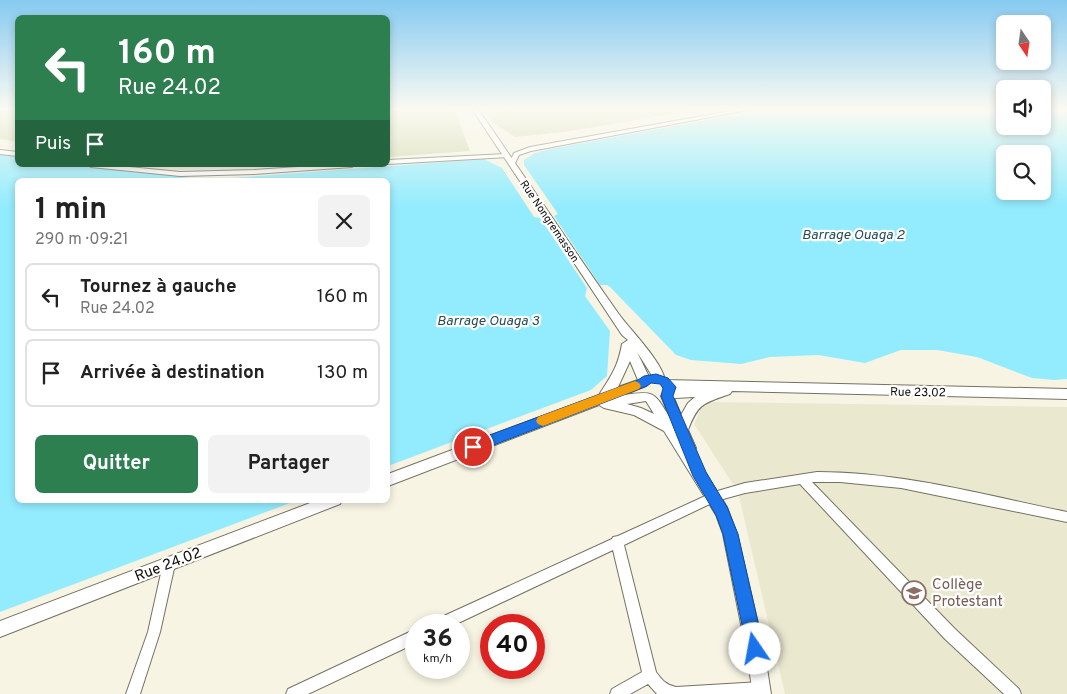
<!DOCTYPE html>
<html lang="fr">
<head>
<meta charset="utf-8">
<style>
	:root { --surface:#fff; --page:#f2f2f2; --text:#222; --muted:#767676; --line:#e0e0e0; --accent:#2e7f50 }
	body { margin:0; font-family:Overpass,sans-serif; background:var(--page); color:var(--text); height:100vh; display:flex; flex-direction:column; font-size:19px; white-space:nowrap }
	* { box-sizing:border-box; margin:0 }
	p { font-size:16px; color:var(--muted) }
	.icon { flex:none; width:28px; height:28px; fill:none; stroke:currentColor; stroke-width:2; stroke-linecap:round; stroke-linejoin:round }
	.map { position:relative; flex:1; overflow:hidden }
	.details { position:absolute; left:15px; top:178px; width:375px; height:325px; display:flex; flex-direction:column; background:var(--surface); border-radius:8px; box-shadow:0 2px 8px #0003 }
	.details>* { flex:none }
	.top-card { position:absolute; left:15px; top:15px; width:375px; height:152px; border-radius:8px; box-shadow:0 2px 8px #0003; background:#2e7f50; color:#fff; overflow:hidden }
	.needle { width:32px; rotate:167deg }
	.buttons { position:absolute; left:996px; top:15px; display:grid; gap:10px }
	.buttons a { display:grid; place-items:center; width:55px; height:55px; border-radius:8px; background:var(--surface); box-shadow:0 2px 8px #0003; font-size:25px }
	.speed { position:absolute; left:405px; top:614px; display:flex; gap:10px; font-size:25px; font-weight:700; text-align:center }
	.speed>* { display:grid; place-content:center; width:65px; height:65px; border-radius:50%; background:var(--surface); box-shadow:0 2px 8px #0003; line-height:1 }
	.speed small { font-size:12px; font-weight:400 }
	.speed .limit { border:8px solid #d22; background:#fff; color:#111 }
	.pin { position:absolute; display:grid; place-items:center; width:42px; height:42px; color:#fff; margin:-21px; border:2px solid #fff; border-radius:50%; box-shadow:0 1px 5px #0007 }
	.me { position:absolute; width:55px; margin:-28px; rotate:348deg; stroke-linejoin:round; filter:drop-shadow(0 0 4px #0008) }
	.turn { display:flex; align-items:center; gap:18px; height:105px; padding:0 20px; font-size:22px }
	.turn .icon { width:65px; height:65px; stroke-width:2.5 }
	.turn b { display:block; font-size:35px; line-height:42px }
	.then { display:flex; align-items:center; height:48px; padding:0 20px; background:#0003; gap:10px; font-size:19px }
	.round { display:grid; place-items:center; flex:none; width:52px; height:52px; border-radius:8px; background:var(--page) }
	.headline { display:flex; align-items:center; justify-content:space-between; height:85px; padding:0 20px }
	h1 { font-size:30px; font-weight:700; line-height:38px }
	.action { display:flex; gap:10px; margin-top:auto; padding:10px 20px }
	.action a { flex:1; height:58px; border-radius:8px; background:var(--accent); color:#fff; font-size:20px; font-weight:700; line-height:58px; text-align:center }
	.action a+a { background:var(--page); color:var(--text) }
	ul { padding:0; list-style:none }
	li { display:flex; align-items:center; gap:15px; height:68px; margin:0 10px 8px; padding:0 10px; border:2px solid var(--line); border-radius:8px }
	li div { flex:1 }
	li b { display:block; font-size:19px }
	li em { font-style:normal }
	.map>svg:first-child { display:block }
	.built { fill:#ebe8d0 }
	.green { fill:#d2d8af }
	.water { fill:#93ecfe; fill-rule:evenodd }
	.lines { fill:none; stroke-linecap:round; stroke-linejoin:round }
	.minor-casing { stroke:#747263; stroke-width:2 }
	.tertiary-casing { stroke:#747263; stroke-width:2 }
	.minor { fill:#fff; fill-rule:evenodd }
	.tertiary { fill:#fff; fill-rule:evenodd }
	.route { fill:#1a73e8; stroke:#114b97 }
	.slow { fill:#f59e0b }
	.labels { text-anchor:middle; stroke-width:4.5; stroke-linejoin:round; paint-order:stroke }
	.far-street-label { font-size:11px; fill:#0e0d08; stroke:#fff }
	.street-label { font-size:12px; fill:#0e0d08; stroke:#fff }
	.water-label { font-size:14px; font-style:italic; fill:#254d56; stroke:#fff }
	.near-street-label { font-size:15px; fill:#0e0d08; stroke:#fff }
	.near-education-label { font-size:15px; fill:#785e54; stroke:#fff; text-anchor:start }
</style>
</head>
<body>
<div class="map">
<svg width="1067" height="694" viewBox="0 0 1067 694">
	<rect width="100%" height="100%" fill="#f7f4e3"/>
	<path class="built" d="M704,402L1067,407V694H785L738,492L694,424Z"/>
	<path class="green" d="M0,109H17V142L0,139Z
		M388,109H454L470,151L388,157Z
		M483,109H703L564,132L515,137L491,121Z"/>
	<path class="water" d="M765,109H1005V126H1042L1043,109H1067V379L1054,380L1032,378L977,357L937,350H901L865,363L818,355L770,357L741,364L691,360L676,355L610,287L607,285H600L554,216L558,214L524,165V160L535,153L550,149ZM1005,154H1042V191H1005Z
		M0,154L17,156L18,165H88L205,180L484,159L502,168L534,217L540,218L587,288L585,296L610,331L607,376L591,390L388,466V180H18V500H298L0,612Z"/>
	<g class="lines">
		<g class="minor-casing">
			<path id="minor" d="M742,109H753L531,151L519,155L514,165L509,164L514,153L530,147Z
				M0,150L18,152V156L0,154Z
				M506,154L509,156L508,157L388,164V160Z
				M88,165H109L180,172L254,170L327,165H355L352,167L254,174L180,176L91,167Z
				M817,472C901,472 985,495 1067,512V522L901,488L840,482H812L955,629L1019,689L1021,694H1004L945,639L800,484L745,493L716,501L624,545L656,672C662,680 666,685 676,687L761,682L766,684L768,689L766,694H657L648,684L630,694H610L612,689L642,672L613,550L454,625H434L435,620L612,539L613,537L618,536L714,492L745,483Z
				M169,558L173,560L175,564L160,632L140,694H126L148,632L163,564L165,560Z
				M416,629V643L308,694H286L288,689Z"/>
		</g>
		<g class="tertiary-casing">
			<path id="tertiary" d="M472,109H478C525,177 570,245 618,313C630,330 661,360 665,380L1067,389V399L732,391L730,394C704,403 698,403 688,430L696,448L692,452L727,507L737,534L764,649L771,694H753L746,649L723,534L716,515L664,431L634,415L604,408L599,405L388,486V474L599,395C611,376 618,367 622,344L628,340L622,335ZM637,352L656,382L662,383L663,387L676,389L665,391L661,396L671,419C654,393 656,390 624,395L646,386L651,381ZM630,361L638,380L618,387ZM695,397L688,403L681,415L674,398ZM646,401L654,414L641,408L627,404Z
				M318,500H342L340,504L0,637V621Z"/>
		</g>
		<use href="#minor" class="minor"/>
		<use href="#tertiary" class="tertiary"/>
	</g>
	<linearGradient id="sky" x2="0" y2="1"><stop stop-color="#86caf1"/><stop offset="0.53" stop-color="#fbfaf2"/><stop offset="1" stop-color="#fbfaf2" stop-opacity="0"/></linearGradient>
	<rect width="1067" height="206" fill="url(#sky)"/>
	<path class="route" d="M656,374L668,378L676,387L673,396L706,472L727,507L738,534L764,649L761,655L755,658L749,655L747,649L723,534L716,515L693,476L661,396L663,388L660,384L651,383L647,386L473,453L468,451L466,447L468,443L638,380L644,376Z"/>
	<path class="slow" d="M635,381L639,383L641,386L639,389L543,426L538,424L536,421L538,417Z"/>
	<defs>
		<g id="school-ring" transform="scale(1.25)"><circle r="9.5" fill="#fff" stroke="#8d6e63" stroke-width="1.5"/><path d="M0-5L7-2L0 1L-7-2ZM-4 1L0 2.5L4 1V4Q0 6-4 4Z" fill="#8d6e63"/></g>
	</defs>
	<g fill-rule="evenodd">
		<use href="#school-ring" x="914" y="593"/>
	</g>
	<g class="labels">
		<g class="far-street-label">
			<text transform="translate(550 221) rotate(56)" y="4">Rue Nongremasson</text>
		</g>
		<g class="street-label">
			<text transform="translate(918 392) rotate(1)" y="4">Rue 23.02</text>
		</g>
		<g class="water-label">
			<text x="853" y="239">Barrage Ouaga 2</text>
			<text x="488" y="325">Barrage Ouaga 3</text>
		</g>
		<g class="near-street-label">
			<text transform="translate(168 564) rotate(-21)" y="5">Rue 24.02</text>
		</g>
		<g class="near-education-label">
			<text x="932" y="589">Collège<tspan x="932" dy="17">Protestant</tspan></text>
		</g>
	</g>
</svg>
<div class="buttons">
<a><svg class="needle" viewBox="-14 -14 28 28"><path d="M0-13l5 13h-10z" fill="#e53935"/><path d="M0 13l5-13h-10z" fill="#767676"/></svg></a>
<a><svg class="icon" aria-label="sound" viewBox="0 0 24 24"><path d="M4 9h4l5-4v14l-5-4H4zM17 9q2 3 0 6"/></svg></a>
<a><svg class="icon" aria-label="search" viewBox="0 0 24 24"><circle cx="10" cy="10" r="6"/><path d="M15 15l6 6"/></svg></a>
</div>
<div class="speed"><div>36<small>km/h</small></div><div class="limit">40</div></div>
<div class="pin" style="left:473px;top:447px;background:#d93025"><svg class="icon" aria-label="arrive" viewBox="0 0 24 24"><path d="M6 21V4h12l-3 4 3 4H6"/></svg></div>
<svg class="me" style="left:755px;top:649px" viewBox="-20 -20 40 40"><circle r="19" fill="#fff"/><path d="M0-13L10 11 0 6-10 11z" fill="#1a73e8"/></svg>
<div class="top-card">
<div class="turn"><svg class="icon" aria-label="left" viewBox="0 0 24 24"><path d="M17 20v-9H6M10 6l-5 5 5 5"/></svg><div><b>160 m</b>Rue 24.02</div></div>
<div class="then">Puis<svg class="icon" aria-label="arrive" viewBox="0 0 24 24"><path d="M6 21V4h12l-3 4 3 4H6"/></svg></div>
</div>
<section class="details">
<div class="headline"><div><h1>1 min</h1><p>290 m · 09:21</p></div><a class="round"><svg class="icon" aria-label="close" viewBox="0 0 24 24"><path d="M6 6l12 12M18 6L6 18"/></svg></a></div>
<ul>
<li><svg class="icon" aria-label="left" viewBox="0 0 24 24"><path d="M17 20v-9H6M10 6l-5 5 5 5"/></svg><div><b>Tournez à gauche</b><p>Rue 24.02</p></div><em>160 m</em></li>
<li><svg class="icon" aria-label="arrive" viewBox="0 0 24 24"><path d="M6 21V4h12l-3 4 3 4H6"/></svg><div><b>Arrivée à destination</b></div><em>130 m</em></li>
</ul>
<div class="action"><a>Quitter</a><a>Partager</a></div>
</section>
</div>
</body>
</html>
